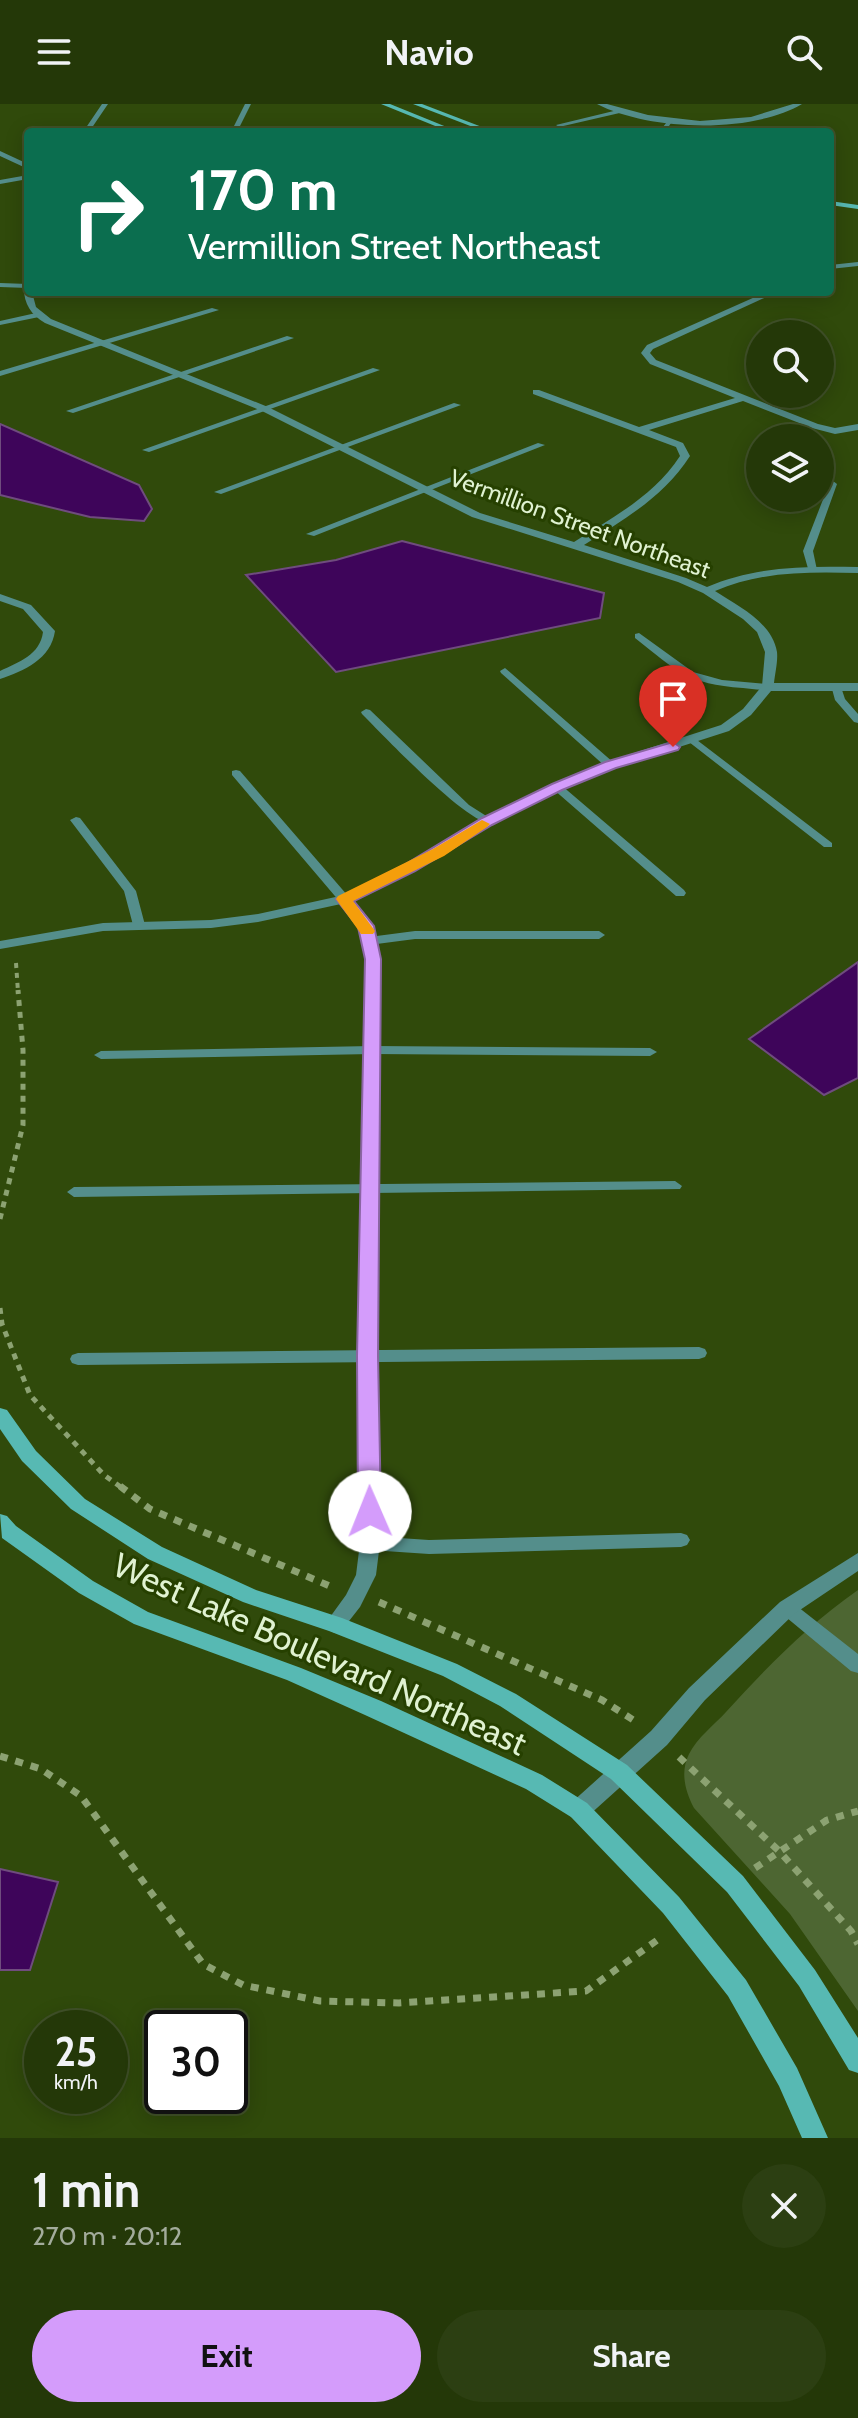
<!DOCTYPE html>
<html lang="en">
<head>
<meta charset="utf-8">
<style>
	:root { --surface:#243808; --page:#2c3f12; --text:#f1f3f6; --muted:#a3ac9c; --line:#415229; --accent:#d49cfb }
	body { margin:0; font-family:Cabin,sans-serif; background:var(--page); color:var(--text); height:100vh; display:flex; flex-direction:column; font-size:30px; white-space:nowrap }
	* { box-sizing:border-box; margin:0 }
	p { font-size:26px; color:var(--muted) }
	.icon { flex:none; width:44px; height:44px; fill:none; stroke:currentColor; stroke-width:2; stroke-linecap:round; stroke-linejoin:round }
	.map { position:relative; height:2034px; overflow:hidden }
	.details { display:flex; flex-direction:column; background:var(--surface); flex:1 }
	.details>* { flex:none }
	.guide { position:absolute; left:24px; top:24px; width:810px; height:168px; border-radius:8px; box-shadow:0 4px 20px #0003,0 0 0 2px var(--line); background:#0b6e4f; color:#fff; overflow:hidden }
	.fabs { position:absolute; left:746px; top:216px; display:grid; gap:16px }
	.fabs a { display:grid; place-items:center; width:88px; height:88px; border-radius:50%; background:var(--surface); box-shadow:0 4px 20px #0003,0 0 0 2px var(--line); font-size:40px }
	.speed { position:absolute; left:24px; top:1906px; display:flex; gap:16px; font-size:40px; font-weight:700; text-align:center }
	.speed>* { display:grid; place-content:center; width:104px; height:104px; border-radius:50%; background:var(--surface); box-shadow:0 4px 20px #0003,0 0 0 2px var(--line); line-height:1 }
	.speed small { font-size:20px; font-weight:400 }
	.speed .limit { border:4px solid #111; border-radius:12px; background:#fff; color:#111 }
	.pin { position:absolute; display:grid; place-items:center; width:68px; height:68px; color:#fff; margin:-82px -34px; border-radius:50% 50% 50% 0; rotate:-45deg; box-shadow:0 0 8px #0007 }
	.pin .icon { rotate:45deg }
	.me { position:absolute; width:88px; margin:-44px; rotate:359deg; stroke-linejoin:round; filter:drop-shadow(0 0 6px #0008) }
	.turn { display:flex; align-items:center; gap:28px; height:168px; padding:0 32px; font-size:36px }
	.turn .icon { width:104px; height:104px; stroke-width:2.5 }
	.turn b { display:block; font-size:56px; line-height:68px }
	.round { display:grid; place-items:center; flex:none; width:84px; height:84px; border-radius:42px; background:var(--page) }
	.overview { display:flex; align-items:center; justify-content:space-between; height:136px; padding:0 32px }
	h1 { font-size:48px; font-weight:800; line-height:60px }
	.primary-button { display:flex; gap:16px; margin-top:auto; padding:16px 32px }
	.primary-button a { flex:1; height:92px; border-radius:48px; background:var(--accent); color:#111; font-size:32px; font-weight:800; line-height:92px; text-align:center }
	.primary-button a+a { background:var(--page); color:var(--text) }
	header { display:flex; justify-content:space-between; align-items:center; height:104px; padding:0 32px; background:var(--surface); font-size:36px; font-weight:800 }
	.map>svg:first-child { display:block }
	.green { fill:#4d6632 }
	.water { fill:#3e055a; stroke:#6f4c7e; stroke-width:2 }
	.lines { fill:none; stroke-linecap:round; stroke-linejoin:round }
	.path-far3 { stroke:#8ca272; stroke-width:2; stroke-dasharray:3 3; stroke-linecap:butt }
	.path-far2 { stroke:#8ca272; stroke-width:4; stroke-dasharray:5 5; stroke-linecap:butt }
	.path-far1 { stroke:#8ca272; stroke-width:5; stroke-dasharray:6 6; stroke-linecap:butt }
	.path { stroke:#8ca272; stroke-width:7; stroke-dasharray:8 8; stroke-linecap:butt }
	.lane { fill:#548e8b; fill-rule:evenodd }
	.street { fill:#548e8b; fill-rule:evenodd }
	.secondary { fill:#57b9b3; fill-rule:evenodd }
	.route { fill:#d49cfb; stroke:#8a65a3; stroke-width:2 }
	.slow { fill:#f59e0b }
	.labels { text-anchor:middle; stroke-width:6; stroke-linejoin:round; paint-order:stroke }
	.far-street-label { font-size:24px; fill:#e0f2d1; stroke:#264000 }
	.near-street-label { font-size:34px; fill:#e0f2d1; stroke:#264000 }
</style>
</head>
<body>
<header><svg class="icon" aria-label="menu" viewBox="0 0 24 24"><path d="M4 6h16M4 12h16M4 18h16"/></svg>Navio<svg class="icon" aria-label="search" viewBox="0 0 24 24"><circle cx="10" cy="10" r="6"/><path d="M15 15l6 6"/></svg></header>
<div class="map">
<svg width="858" height="2034" viewBox="0 0 858 2034">
	<rect width="100%" height="100%" fill="#304a0b"/>
	<path class="green" d="M858,1486V1907L790,1810L694,1704C685,1687 680,1668 689,1650C697,1634 714,1621 726,1608C767,1563 808,1521 858,1486Z"/>
	<path class="water" d="M0,320L139,381L152,405L144,417L90,413L0,391Z
		M402,437L604,489L600,514L336,568L246,471L336,456Z
		M858,858V974L824,991L749,935Z
		M0,1765L58,1778L30,1866H0Z"/>
	<g class="lines">
		<path class="path-far3" d="M509,24L523,28"/>
		<path class="path-far2" d="M16,859L18,888"/>
		<path class="path-far1" d="M0,1115L23,1021V946L18,886
			M0,1204L2,1220L30,1291L104,1371L122,1384"/>
		<path class="path" d="M120,1382L150,1405L332,1483
			M379,1498L602,1596L638,1619
			M0,1652L41,1665L81,1692L203,1860L243,1881L320,1897L399,1899L586,1887L663,1832
			M679,1653L779,1747L851,1827L858,1840
			M755,1764L827,1716L858,1707"/>
		<path class="lane" d="M102,0H108L89,28H83Z
			M245,0H251L237,28H231Z
			M622,5L624,8L559,23L556,21Z
			M670,14L673,16L665,28H659Z
			M0,179L28,180V184L0,183Z
			M212,204L219,206L0,272V267Z
			M36,209L40,211L39,213L0,221V217Z
			M287,232L294,234L73,309L66,307Z
			M373,264L380,266L149,348L142,346Z
			M454,299L461,301L221,390L214,388Z
			M538,339L545,341L314,432L306,430Z
			M833,377L837,380L813,447L817,466L809,468L803,447L829,380Z
			M639,529L693,568L722,576L768,580L773,583C765,588 753,585 743,584C687,580 677,567 635,534V530Z
			M505,564L614,659V663H606L501,569L500,567Z
			M837,582L841,583L845,595L858,610V619L854,618L835,596L832,585Z
			M366,605L370,606L469,701L491,715V719C468,721 383,631 362,610L361,608Z
			M693,633L832,739V743H824L689,638L688,636Z
			M236,666L240,667L348,792L350,795L348,798H340L232,671V667Z
			M557,680L561,681L684,786L686,789L684,792H676L553,685L551,683Z
			M76,713L80,714L136,787L145,821L143,824H135L133,821L124,787L70,716Z
			M415,827H599L605,831L599,835H415L369,841L363,837L369,833Z
			M372,942L650,944L657,948L650,952L372,950L101,955L94,951L101,947Z
			M675,1077L682,1082L680,1085L74,1093L67,1088L74,1083Z
			M699,1243L705,1245L707,1249L705,1253L699,1255L78,1261L72,1259L70,1255L72,1251L78,1249Z
			M681,1429L687,1431L690,1436L687,1441L681,1443L429,1450L370,1446L364,1444L361,1439L364,1434L370,1432L429,1436Z
			M787,1497L793,1499L858,1550V1569L851,1567L781,1509L778,1504L781,1499Z"/>
		<path class="street" d="M597,0H607L648,11L700,17L751,13L793,0H802C751,30 649,27 597,0Z
			M0,47L28,60V65L0,52Z
			M28,71V75L0,80V76Z
			M858,158V162L830,165V161Z
			M28,179V188H32L36,203L51,215L268,303L480,409L574,438C613,413 654,392 680,352L676,343L533,290V286H539L639,323L735,294L650,260L641,249L647,241L766,188H777L653,245L650,249L656,256L818,320L835,324L858,320V326L835,330L812,324L743,297L649,326L683,339L690,352C663,394 624,415 584,441L686,474L707,483C755,462 806,462 858,463V469C809,468 761,467 715,487C738,502 772,518 777,548C778,557 775,570 774,579H858V587H771L751,611L729,627L614,664L562,686L492,720L415,767L352,796L373,822L380,855L376,1252L380,1439L376,1471L360,1503L342,1526L335,1529L328,1526L325,1520L346,1491L356,1471L360,1439L358,1252L366,855L359,823L341,800L258,818L211,824L103,827L0,845V837L103,819L211,816L258,810L340,792L405,761L482,714L552,680L606,658L721,621L743,605L762,582L765,548L757,528L743,515L703,489L678,478L472,413L262,307L45,219C30,210 23,198 24,181Z
			M0,490L31,501L55,527C51,555 24,567 0,575V567C19,558 40,551 43,528L23,505L0,497Z
			M858,1449V1467L794,1510L705,1596L667,1641L587,1713L579,1716L571,1713L568,1706L571,1699L651,1627L689,1584L780,1498Z"/>
		<path class="secondary" d="M381,0H390L459,28H450Z
			M413,0H422L495,28H486Z
			M830,97L858,101V105L830,101Z
			M0,1304L7,1306L36,1347L85,1395L162,1443L256,1486L342,1514L457,1560L516,1590L627,1661L743,1772L815,1866L858,1934V1969L849,1966L799,1882L727,1788L611,1675L500,1602L443,1572L329,1527L243,1498L148,1455L71,1405L22,1357L0,1325Z
			M0,1410L7,1412L16,1422L93,1477L148,1508L301,1564L381,1597L542,1671L587,1699L679,1793L746,1876L797,1964L828,2034H802L779,1982L728,1892L663,1809L571,1713L526,1685L365,1611L287,1576L134,1520L79,1489L2,1434Z"/>
	</g>
	<path class="route" d="M673,638L680,643L678,646L616,664L562,686L492,721L415,767L354,797L374,822L381,855L378,1252L381,1408L377,1414L370,1417L362,1414L358,1408L357,1252L365,855L358,823L336,795L404,761L482,714L552,680L605,658Z"/>
	<path class="slow" d="M482,716L490,720L487,723L444,752L353,797L375,827L373,830H361L336,795L338,792L433,745Z"/>
	<g class="labels">
		<g class="far-street-label">
			<text transform="translate(580 420) rotate(20)" y="8">Vermillion Street Northeast</text>
		</g>
		<g class="near-street-label">
			<text transform="translate(320 1550) rotate(24)" y="12">West Lake Boulevard Northeast</text>
		</g>
	</g>
</svg>
<div class="fabs">
<a><svg class="icon" aria-label="search" viewBox="0 0 24 24"><circle cx="10" cy="10" r="6"/><path d="M15 15l6 6"/></svg></a>
<a><svg class="icon" aria-label="layers" viewBox="0 0 24 24"><path d="M12 4l9 5-9 5-9-5zM3 14l9 5 9-5"/></svg></a>
</div>
<div class="speed"><div>25<small>km/h</small></div><div class="limit">30</div></div>
<div class="pin" style="left:673px;top:643px;background:#d93025"><svg class="icon" aria-label="arrive" viewBox="0 0 24 24"><path d="M6 21V4h12l-3 4 3 4H6"/></svg></div>
<svg class="me" style="left:370px;top:1408px" viewBox="-20 -20 40 40"><circle r="19" fill="#fff"/><path d="M0-13L10 11 0 6-10 11z" fill="#d49cfb"/></svg>
<div class="guide">
<div class="turn"><svg class="icon" aria-label="right" viewBox="0 0 24 24"><path d="M7 20v-9h11M14 6l5 5-5 5"/></svg><div><b>170 m</b>Vermillion Street Northeast</div></div>
</div>
</div>
<section class="details">
<div class="overview"><div><h1>1 min</h1><p>270 m · 20:12</p></div><a class="round"><svg class="icon" aria-label="close" viewBox="0 0 24 24"><path d="M6 6l12 12M18 6L6 18"/></svg></a></div>
<div class="primary-button"><a>Exit</a><a>Share</a></div>
</section>
</body>
</html>
